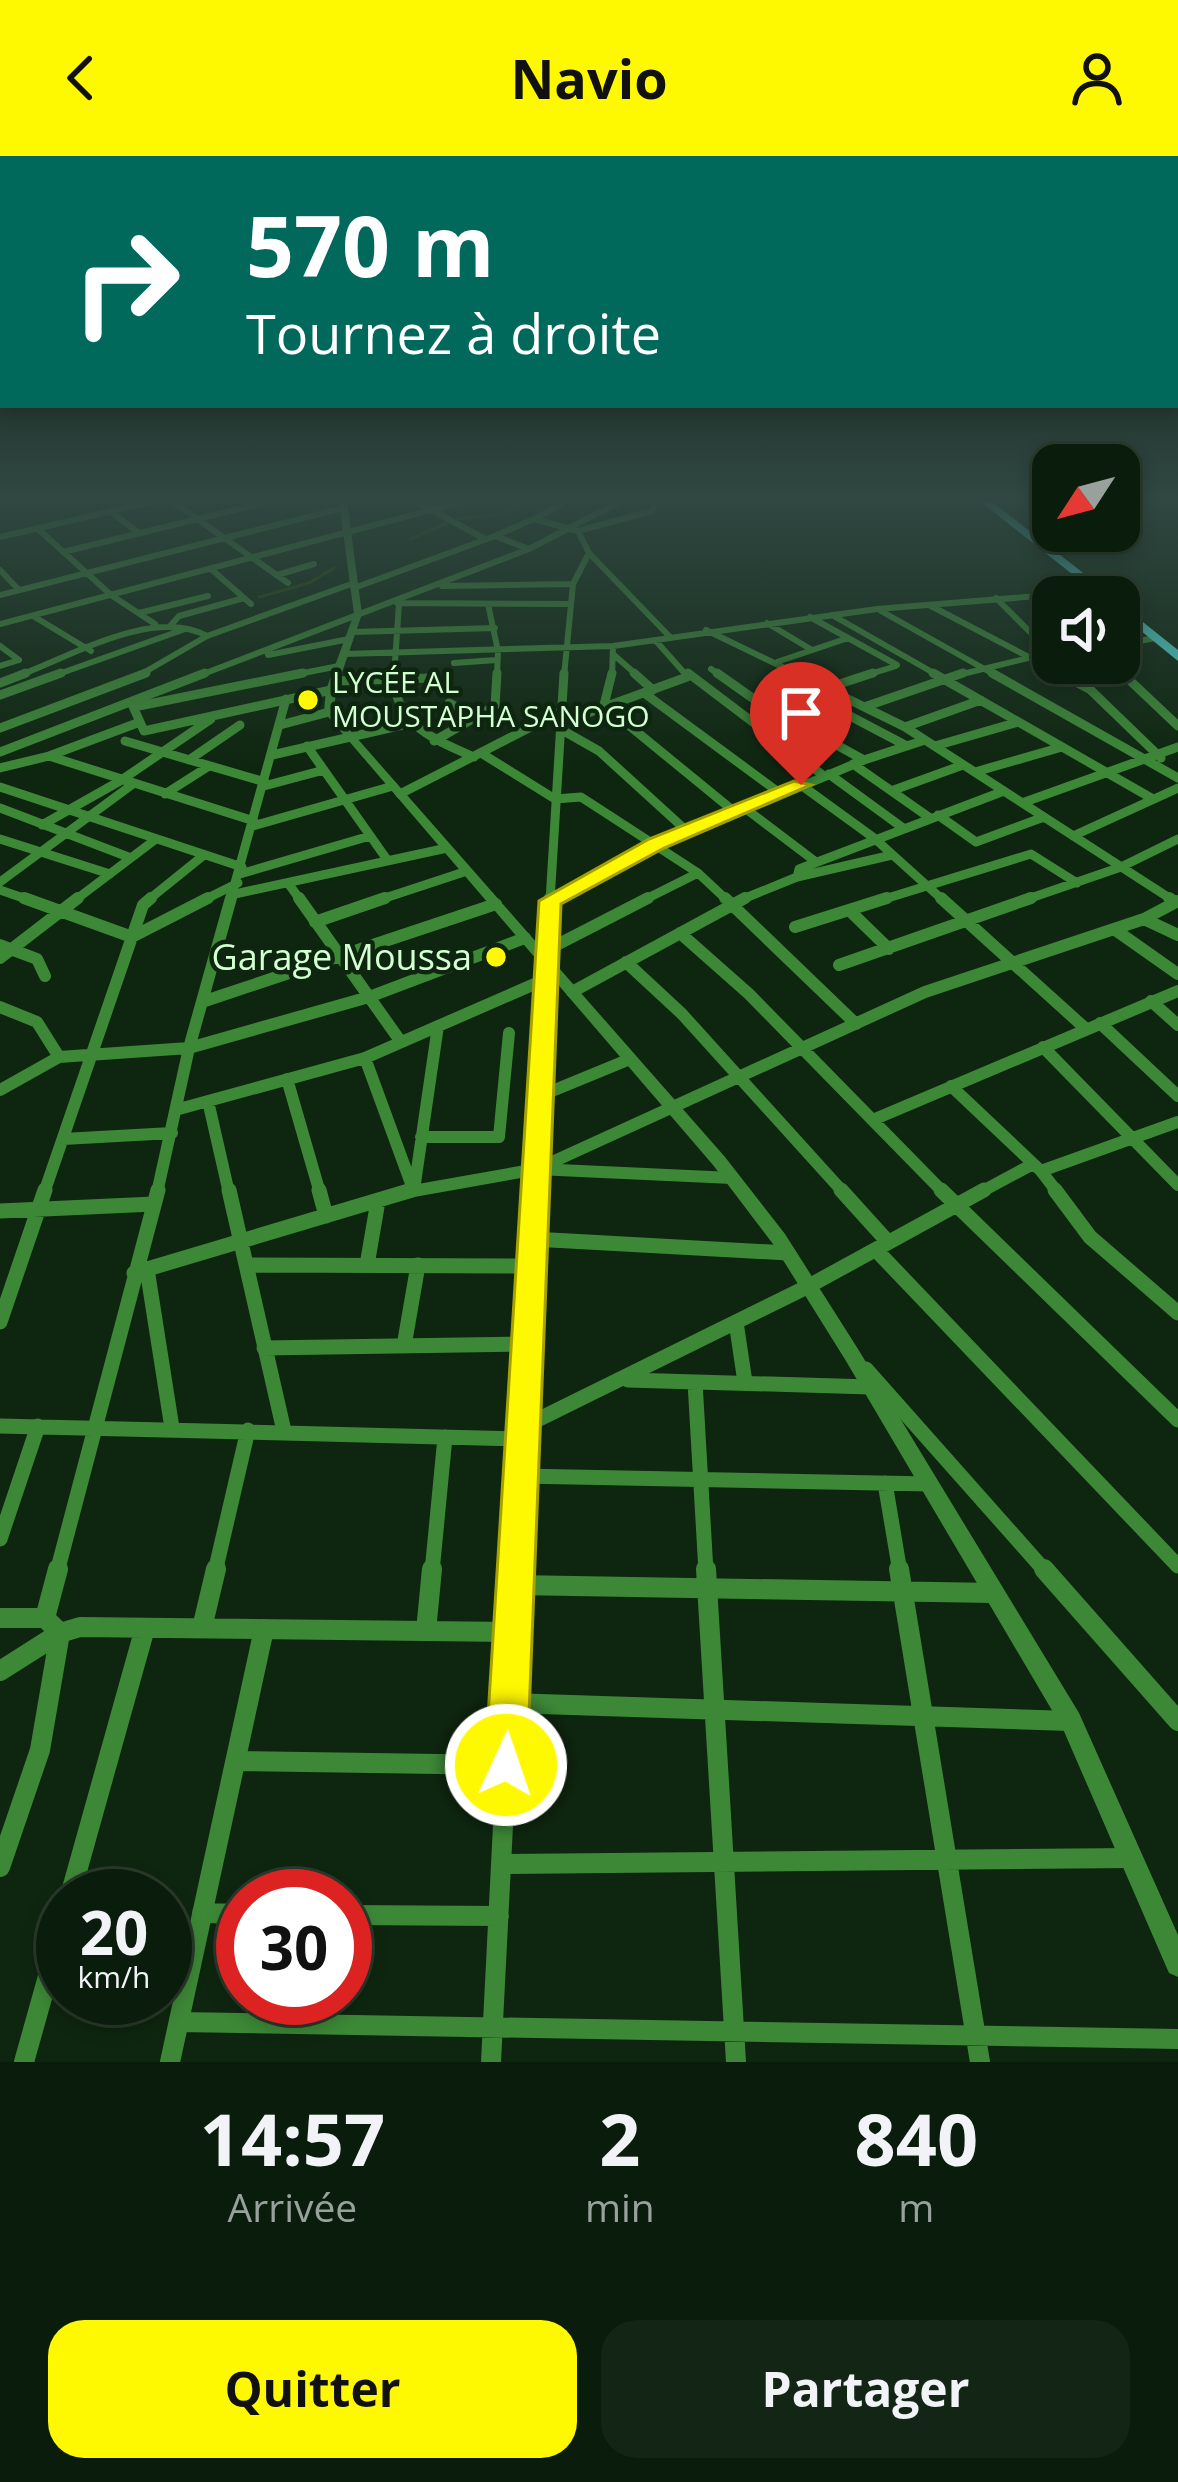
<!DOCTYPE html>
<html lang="fr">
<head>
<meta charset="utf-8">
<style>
	:root { --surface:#0a1c0b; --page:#132514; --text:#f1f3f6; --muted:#99a19d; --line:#2a3a2c; --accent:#fef800 }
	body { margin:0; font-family:"Open Sans",sans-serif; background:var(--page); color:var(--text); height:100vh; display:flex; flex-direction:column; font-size:45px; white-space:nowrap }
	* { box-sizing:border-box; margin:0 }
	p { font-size:39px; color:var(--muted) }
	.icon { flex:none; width:66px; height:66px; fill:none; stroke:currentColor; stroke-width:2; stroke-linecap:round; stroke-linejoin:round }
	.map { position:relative; height:1906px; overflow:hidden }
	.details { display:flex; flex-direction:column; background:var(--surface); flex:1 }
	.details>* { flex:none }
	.guide { position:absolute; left:0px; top:0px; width:1179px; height:252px; box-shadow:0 6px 18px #0003,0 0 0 3px var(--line); background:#00695c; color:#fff; overflow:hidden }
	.needle { width:78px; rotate:234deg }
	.fabs { position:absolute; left:1032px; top:288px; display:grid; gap:24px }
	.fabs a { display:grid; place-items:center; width:108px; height:108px; border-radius:24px; background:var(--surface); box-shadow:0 6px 18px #0003,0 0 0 3px var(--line); font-size:60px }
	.speed { position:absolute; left:36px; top:1713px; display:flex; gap:24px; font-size:60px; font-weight:700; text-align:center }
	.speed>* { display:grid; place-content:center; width:156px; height:156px; border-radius:50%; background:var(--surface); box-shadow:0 6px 18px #0003,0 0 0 3px var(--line); line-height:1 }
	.speed small { font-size:30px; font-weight:400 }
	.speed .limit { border:18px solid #d22; background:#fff; color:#111 }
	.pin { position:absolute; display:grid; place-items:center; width:102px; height:102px; color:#fff; margin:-123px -51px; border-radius:50% 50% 50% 0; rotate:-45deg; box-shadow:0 0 12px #0007 }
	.pin .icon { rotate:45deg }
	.me { position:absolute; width:132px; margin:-66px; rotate:3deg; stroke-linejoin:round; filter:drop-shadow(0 0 9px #0008) }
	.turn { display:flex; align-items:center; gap:42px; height:252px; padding:0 48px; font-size:54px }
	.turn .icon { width:156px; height:156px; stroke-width:2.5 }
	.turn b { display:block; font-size:84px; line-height:102px }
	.eta { display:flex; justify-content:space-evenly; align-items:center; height:204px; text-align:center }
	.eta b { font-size:72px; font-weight:700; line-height:84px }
	.primary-button { display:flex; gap:24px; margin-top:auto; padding:24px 48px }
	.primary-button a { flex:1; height:138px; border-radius:36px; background:var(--accent); color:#111; font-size:48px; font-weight:700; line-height:138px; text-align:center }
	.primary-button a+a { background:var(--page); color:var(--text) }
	header { display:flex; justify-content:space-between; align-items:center; height:156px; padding:0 48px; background:var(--accent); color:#111; font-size:54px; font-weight:700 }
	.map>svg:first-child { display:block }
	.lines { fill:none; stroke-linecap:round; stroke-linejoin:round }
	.stream { stroke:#264607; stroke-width:3 }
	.minor-far4 { stroke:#3d8837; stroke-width:6 }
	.minor-far3 { stroke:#3d8837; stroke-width:9 }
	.minor-far2 { stroke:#3d8837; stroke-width:12 }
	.minor-far1 { stroke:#3d8837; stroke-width:15 }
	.minor { stroke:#3d8837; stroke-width:20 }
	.tertiary { fill:#3d8837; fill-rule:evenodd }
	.trunk { fill:#54dcd6; fill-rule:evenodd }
	.route { fill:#fef800; stroke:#a5a100; stroke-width:3 }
	.poi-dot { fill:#fef800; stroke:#0e260f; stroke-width:4.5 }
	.labels { text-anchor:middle; stroke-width:9; stroke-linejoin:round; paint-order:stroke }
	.far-poi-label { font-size:30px; fill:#d3ffd3; stroke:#0e260f; text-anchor:start }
	.poi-label { font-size:36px; fill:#d3ffd3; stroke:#0e260f; text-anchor:end }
</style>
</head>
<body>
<header><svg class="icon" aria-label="back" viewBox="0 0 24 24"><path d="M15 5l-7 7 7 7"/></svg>Navio<svg class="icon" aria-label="person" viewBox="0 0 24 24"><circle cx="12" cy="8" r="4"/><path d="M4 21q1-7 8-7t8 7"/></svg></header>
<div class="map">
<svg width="1178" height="1906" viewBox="0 0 1178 1906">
	<rect width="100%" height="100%" fill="#0e260f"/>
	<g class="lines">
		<path class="stream" d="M456,363L496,359L541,345
			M410,383L447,367
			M259,441L309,427L334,412"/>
		<path class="minor-far4" d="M172,345L288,427
			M415,345L485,383
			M562,348L534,363L578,375L589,397L573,428L564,520
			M110,355L139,377
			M37,372L111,439L155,468
			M578,375L652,355L655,347L648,345
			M495,380L534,363
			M0,381L155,345
			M63,396L271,345
			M589,397L670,481
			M211,413L251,448
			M0,414L19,434
			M277,419L314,408
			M442,430L573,428
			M354,432L495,380L529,393
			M1038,437L1053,452
			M0,439L343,352
			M996,442L1053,499
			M397,447L569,448
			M488,448L498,495L497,520
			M929,449L1065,520
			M881,455L997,520
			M139,457L208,440
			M832,459L939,520
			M33,460L91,495
			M810,461L897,509
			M767,467L812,494
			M0,468L465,345
			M171,469L179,460L244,442
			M706,474L801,520
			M352,476L495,472
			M656,485L687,520
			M1119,489L1155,482
			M0,490L19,504
			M344,498L613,490L877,453L1100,435
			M268,499L349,483
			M614,499L638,520
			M777,506L848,482
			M454,507L496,504
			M1062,507L1076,520
			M1111,507L1125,520
			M0,510L19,504
			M711,513L721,520
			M18,520C72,500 153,451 207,480
			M53,520L185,473
			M138,520L207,480L354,427
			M198,520L529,393L621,345
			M288,520L339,510
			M394,520L399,448
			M612,520L613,490
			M864,520L896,510
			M954,520L1053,496"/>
		<path class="minor-far3" d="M394,517C393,568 433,583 474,601
			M612,517L604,549L736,657
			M634,517L653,534
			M688,517L824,620
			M717,517L758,546L864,604
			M795,517L905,571L1174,745
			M933,517L1153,643
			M992,517L1178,622
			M1059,517L1091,534
			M1073,517L1161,602
			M1122,517L1178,570
			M334,525L431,522
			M0,527L26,517
			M793,530L907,590
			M830,531L873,517
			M644,537L781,638
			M0,539L61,517
			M131,546L144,575L331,534
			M449,547L475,560
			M867,550L963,517
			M134,551L303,517
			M563,566L687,521
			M280,569L329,556
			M905,571L981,544
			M0,572L146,517
			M562,574L599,595L689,677
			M125,585L265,626
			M434,585L495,550L497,517
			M307,590L388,705
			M935,590L1018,566
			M0,596L205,517
			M481,597L555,643L581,641L698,717L728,745
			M272,599L407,568
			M49,600L254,665
			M189,604L240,569
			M853,608L930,662
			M0,612L49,600L140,566
			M975,616L1062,591
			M829,618L903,672
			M801,629L874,682L944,745
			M264,630L324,614
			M0,631L242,711
			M891,635L963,609
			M165,638L209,610
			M400,638L564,554
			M1022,647L1178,591
			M0,652L131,702
			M746,653L816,706
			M938,659L976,686L1044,661
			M42,669L120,625L211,563
			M253,670L393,630
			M1073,680L1178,632
			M0,683L110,718
			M659,690L864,604L925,584
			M240,718L370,680
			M797,721L892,699
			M0,726L133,628
			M288,727L301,745
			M0,734L32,745
			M235,738L447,692
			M74,745L156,683
			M147,745L204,699
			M202,745L238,727
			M230,745L286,543
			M376,745L467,715
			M550,745L656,688
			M550,745L564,517
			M642,745L698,717
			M738,745L797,721L799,713L1004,635
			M878,745L1031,698L1077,727
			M1022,745L1121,711L1178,683"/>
		<path class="minor-far2" d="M24,742L132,781L208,742
			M299,742L401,886
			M725,742L856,868
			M941,742L1086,873
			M1169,742L1175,746
			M550,745L555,742
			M849,754L889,793
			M1144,763L1178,779
			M315,766L385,742
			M795,771L887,742
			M1114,773L1178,818
			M680,777L749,838L944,1037
			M0,789L37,803L45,820
			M547,794L648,742
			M0,802L78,742
			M626,806L682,858L844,1037
			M839,809L1031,742
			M572,836L745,742
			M205,845L496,748
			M1151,845L1178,869
			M0,851L37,866L59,901L0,934
			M1100,867L1178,940
			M1043,891L1178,1029
			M59,901L189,892L369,841L525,782
			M365,902L413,1033
			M287,923L320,1037
			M951,930L1041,1015L1058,1037
			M540,940L630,903
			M208,945L229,1037
			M179,953L365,902L546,823
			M875,963L1178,835
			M421,981H499L509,877
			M63,983L172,977
			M537,1013L925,836L1144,763L1178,745
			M1041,1015L1178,966
			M414,1034L438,870
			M44,1037L143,749L151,742
			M157,1037L189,892L231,742
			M402,1037L537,1013L732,1022
			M535,1037L550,742
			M979,1037L1033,1008"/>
		<path class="minor-far1" d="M229,1034L284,1275
			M319,1034L326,1060
			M841,1034L888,1086
			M941,1034L1178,1264
			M1055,1034L1090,1081L1178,1157
			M0,1055L154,1048
			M533,1083L788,1097
			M876,1094L1178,1410
			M246,1109L532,1110
			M367,1109L378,1045
			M147,1113L172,1272
			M134,1117L412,1034
			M0,1166L45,1034
			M736,1166L745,1226
			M404,1190L418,1109
			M264,1192L528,1188
			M866,1213L1046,1416
			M628,1224L871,1231
			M695,1226L706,1416
			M0,1270L523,1283
			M523,1271L809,1130L984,1034
			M521,1320L930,1328
			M885,1327L900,1416
			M0,1383L38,1270
			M57,1416L158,1034
			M215,1416L248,1274
			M432,1416L445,1281
			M516,1416L535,1034"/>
		<path class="minor" d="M706,1413L736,1906
			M899,1413L980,1906
			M1044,1413L1178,1565
			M515,1429L994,1437
			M0,1462H45L60,1477L80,1471L513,1476
			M45,1462L58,1413
			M202,1472L216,1413
			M426,1475L432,1413
			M0,1515L60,1477
			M509,1547L1070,1565
			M236,1605L506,1609
			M501,1708L1132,1702
			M0,1711L40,1594L60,1477
			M70,1740L145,1472
			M202,1757L243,1758
			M345,1759L499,1760
			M179,1866L1178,1883
			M24,1906L63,1767
			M170,1906L264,1473
			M491,1906L516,1413"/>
		<path class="tertiary" d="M339,345H347L362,458L336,534L334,556L725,1001L785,1078L858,1193L1079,1557L1178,1779V1821L1169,1817L1063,1573L846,1205L773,1088L713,1009L324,556L326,534L354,458Z"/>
		<path class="trunk" d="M980,345H991L1114,441H1101Z
			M1119,447L1178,494V505L1119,457Z"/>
	</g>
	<linearGradient id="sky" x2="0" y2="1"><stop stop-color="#081508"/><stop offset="0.56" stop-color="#304742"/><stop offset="1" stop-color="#304742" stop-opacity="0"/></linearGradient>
	<rect width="1178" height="612" fill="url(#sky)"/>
	<path class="route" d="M794,625L811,629L664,692L561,748L527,1609L521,1624L506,1630L491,1624L485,1609L539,745L649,683Z"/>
	<g class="poi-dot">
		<circle cx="308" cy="544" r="12"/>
		<circle cx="496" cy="801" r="12"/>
	</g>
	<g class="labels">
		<g class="far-poi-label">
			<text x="332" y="537">LYCÉE AL<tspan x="332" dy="34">MOUSTAPHA SANOGO</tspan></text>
		</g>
		<g class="poi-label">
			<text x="472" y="814">Garage Moussa</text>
		</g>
	</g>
</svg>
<div class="fabs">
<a><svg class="needle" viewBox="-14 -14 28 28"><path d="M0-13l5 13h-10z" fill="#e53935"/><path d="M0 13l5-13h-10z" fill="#99a19d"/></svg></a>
<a><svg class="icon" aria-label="sound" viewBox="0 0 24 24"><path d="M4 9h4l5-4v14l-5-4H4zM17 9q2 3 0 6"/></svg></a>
</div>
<div class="speed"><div>20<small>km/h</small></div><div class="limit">30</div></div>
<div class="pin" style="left:801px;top:629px;background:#d93025"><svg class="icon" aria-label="arrive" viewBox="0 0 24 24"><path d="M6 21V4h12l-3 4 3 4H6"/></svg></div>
<svg class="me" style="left:506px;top:1609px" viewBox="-20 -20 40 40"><circle r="17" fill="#fef800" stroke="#fff" stroke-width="3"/><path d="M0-11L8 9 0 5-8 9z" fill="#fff"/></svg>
<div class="guide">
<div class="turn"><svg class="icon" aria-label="right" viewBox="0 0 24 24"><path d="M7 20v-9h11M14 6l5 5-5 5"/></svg><div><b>570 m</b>Tournez à droite</div></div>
</div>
</div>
<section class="details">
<div class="eta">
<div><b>14:57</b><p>Arrivée</p></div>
<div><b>2</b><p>min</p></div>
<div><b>840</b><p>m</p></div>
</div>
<div class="primary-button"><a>Quitter</a><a>Partager</a></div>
</section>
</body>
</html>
